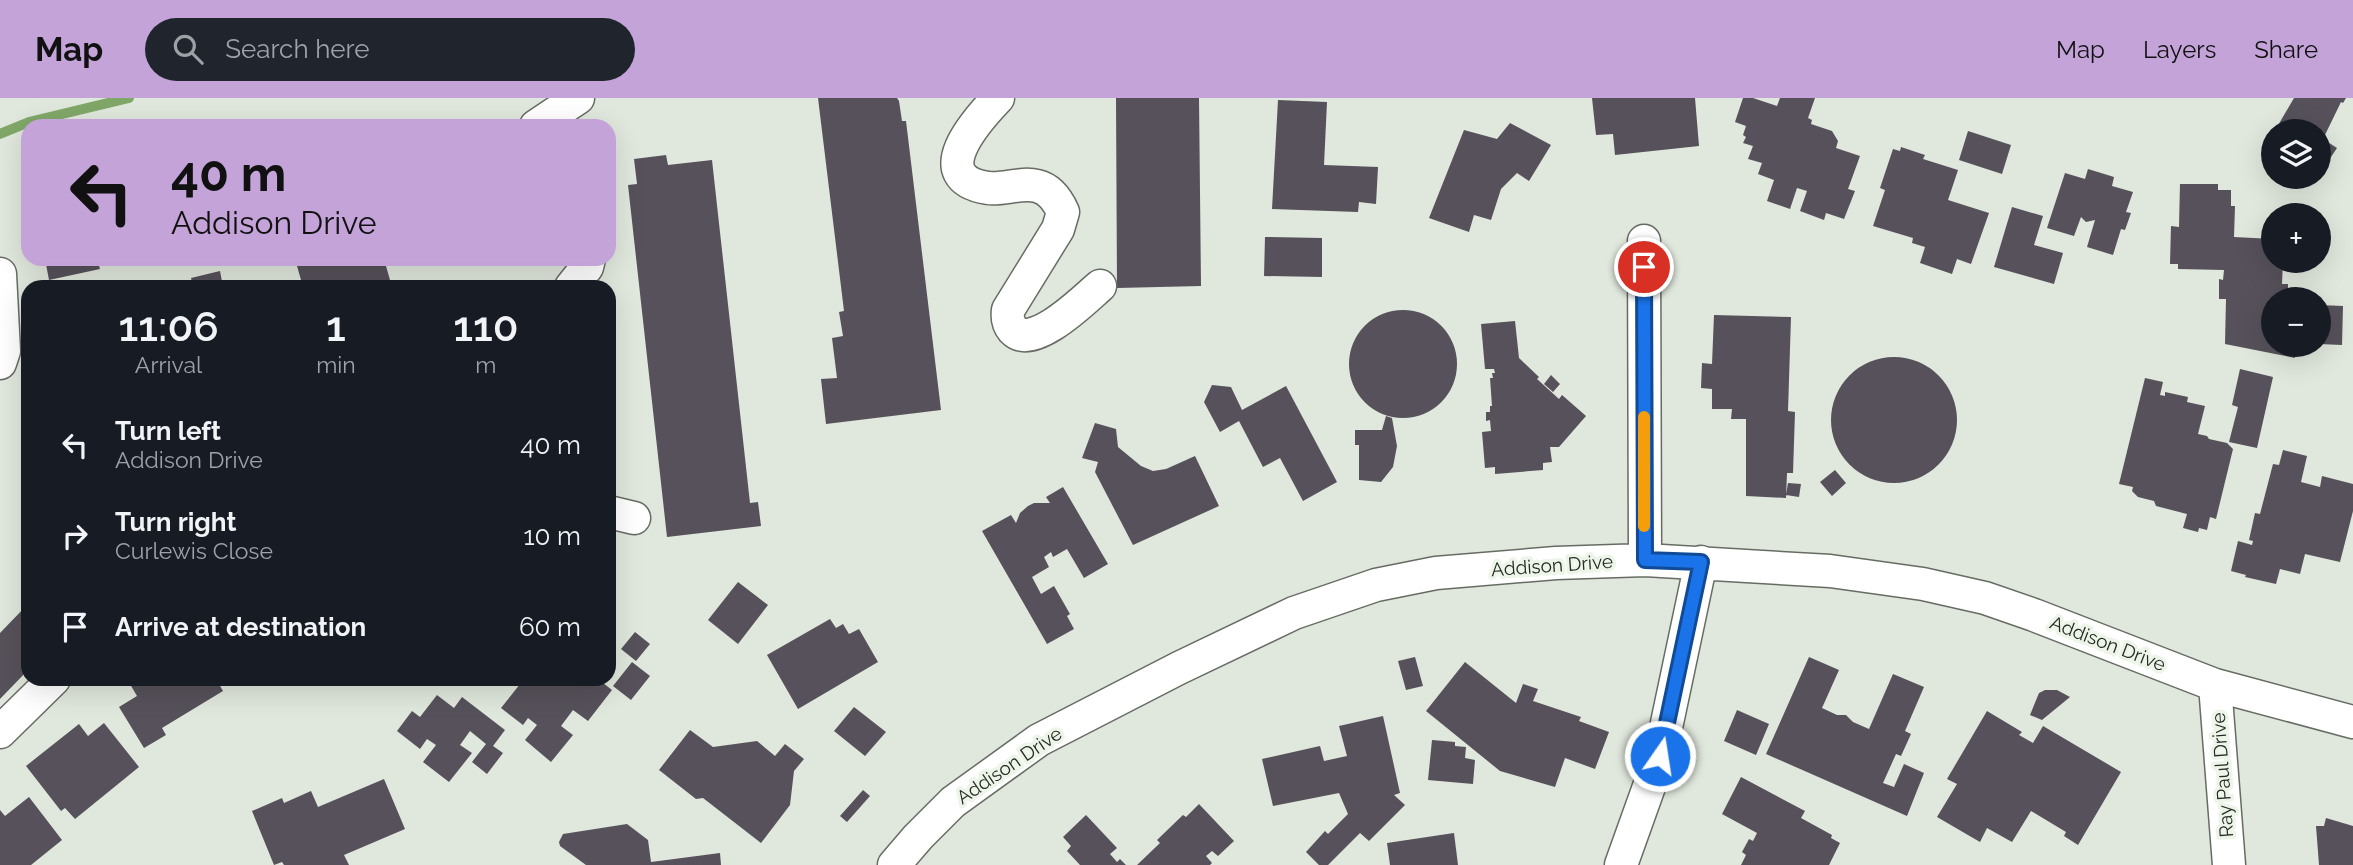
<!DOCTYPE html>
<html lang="en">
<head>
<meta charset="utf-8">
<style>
	:root { --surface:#171b24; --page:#20242c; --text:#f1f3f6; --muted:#9ea1a6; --accent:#c3a3d8 }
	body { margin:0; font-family:Raleway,sans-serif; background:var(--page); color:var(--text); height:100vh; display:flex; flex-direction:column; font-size:26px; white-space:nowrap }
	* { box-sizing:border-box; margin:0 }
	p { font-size:23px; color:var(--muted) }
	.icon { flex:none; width:38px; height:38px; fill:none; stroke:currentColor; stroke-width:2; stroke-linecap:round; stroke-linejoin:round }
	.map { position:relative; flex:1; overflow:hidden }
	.panel { position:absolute; left:21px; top:182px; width:595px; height:406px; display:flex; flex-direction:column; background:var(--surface); border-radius:21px; box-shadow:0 7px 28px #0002 }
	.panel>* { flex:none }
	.hud { position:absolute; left:21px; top:21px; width:595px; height:147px; border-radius:21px; box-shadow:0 7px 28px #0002; background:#c3a3d8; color:#111; overflow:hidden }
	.buttons { position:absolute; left:2261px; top:21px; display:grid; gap:14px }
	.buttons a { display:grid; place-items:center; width:70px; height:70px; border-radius:50%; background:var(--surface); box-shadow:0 7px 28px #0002; font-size:35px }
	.pin { position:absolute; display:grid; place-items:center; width:60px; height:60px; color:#fff; margin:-30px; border:4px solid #fff; border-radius:50%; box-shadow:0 2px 7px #0007 }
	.me { position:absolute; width:77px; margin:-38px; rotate:13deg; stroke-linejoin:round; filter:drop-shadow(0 0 5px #0008) }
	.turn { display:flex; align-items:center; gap:24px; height:147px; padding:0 35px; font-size:32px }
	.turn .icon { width:91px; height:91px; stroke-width:2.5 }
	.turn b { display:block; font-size:49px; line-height:60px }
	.eta { display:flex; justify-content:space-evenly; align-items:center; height:119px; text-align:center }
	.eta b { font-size:42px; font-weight:600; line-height:49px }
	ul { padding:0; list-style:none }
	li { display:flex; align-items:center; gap:21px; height:91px; padding:0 35px }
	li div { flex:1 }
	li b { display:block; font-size:26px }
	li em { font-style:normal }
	header { display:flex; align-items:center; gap:42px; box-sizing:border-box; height:98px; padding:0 35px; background:var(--accent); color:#111 }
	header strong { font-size:33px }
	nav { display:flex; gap:38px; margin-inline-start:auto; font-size:24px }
	.search { width:490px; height:63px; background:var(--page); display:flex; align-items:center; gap:18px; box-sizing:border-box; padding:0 24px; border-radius:38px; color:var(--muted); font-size:26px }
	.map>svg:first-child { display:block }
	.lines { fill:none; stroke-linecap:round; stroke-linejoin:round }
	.stream { stroke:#80a768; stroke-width:10 }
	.building { fill:#56515a }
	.street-casing { stroke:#666c63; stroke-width:35 }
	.street { stroke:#fff; stroke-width:32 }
	.route-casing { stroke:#114b97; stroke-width:18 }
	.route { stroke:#1a73e8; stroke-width:12 }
	.slow { stroke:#f59e0b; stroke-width:12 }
	.labels { text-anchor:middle; stroke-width:7; stroke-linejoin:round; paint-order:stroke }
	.street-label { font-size:19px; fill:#272a26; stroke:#edf5e9 }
</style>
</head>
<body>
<header>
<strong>Map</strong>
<div class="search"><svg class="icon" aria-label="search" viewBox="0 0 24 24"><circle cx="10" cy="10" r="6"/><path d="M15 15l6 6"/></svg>Search here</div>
<nav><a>Map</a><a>Layers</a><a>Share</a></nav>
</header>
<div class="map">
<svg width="2353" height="767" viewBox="0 0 2353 767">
	<rect width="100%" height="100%" fill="#e0e7dc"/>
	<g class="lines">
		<path class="stream" d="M0,36L29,24L129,0"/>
	</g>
	<path class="building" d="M818,0H897L899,3L902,23H906L941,312L826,326L821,281L837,280L832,240L843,238L839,214L844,213Z
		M1116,0H1199L1201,188L1117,190Z
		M1592,0H1695L1699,48L1615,57L1613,36L1596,37Z
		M1743,0H1753L1777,8L1780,0H1815L1808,20L1812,22L1811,26L1832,33L1838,43L1836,50L1860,58L1848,91L1855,93L1844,121L1826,115L1824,122L1800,113L1807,93L1797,90L1790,111L1767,103L1774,82L1758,76L1762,65L1748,61L1753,48L1743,45L1746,39L1743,37L1746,28L1735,24Z
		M2294,0H2346L2343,5L2341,4L2324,39L2319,33L2310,31L2309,33H2283L2277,29Z
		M1278,2L1327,4L1324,67L1378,69L1376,106L1359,104L1358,114L1272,111Z
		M1510,25L1551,47L1529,83L1517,75L1501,91L1491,122L1474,117L1469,134L1429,120L1464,32L1497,41Z
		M1968,33L2011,47L2002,76L1959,62Z
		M2320,39L2337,50L2329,62L2319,56Z
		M1901,49L1925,57L1923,61L1958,72L1948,102L1989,115L1971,166L1957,161L1952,176L1920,165L1925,149L1912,145L1913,140L1873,128L1885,92L1880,90L1893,51L1900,53Z
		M666,57L668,67L712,62L750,405L758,404L761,428L667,439L628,87L637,86L634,61Z
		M2088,71L2114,79L2112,88L2133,94L2126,114L2131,115L2125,132L2121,131L2113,157L2087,149L2095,122L2086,124L2081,119L2074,138L2047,130L2065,75L2085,81Z
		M2180,86H2218V92H2231V108H2235L2234,139L2273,141V163H2283L2282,186H2288V201H2273V247H2294L2295,260L2225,246L2226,201H2219V181L2223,182L2224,172L2178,171V166H2170L2171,128L2179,129Z
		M2012,109L2043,118L2034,147L2063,155L2054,186L1994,169Z
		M1265,139L1322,140V179L1264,178Z
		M45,161H97L100,171L49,182Z
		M295,161H384L392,189H303Z
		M220,173L223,189H193L191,180Z
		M2319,207L2343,208L2342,247L2319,246Z
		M1349 266a54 54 0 1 1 108 0a54 54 0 1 1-108 0Z
		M1714,217L1791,219L1788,313L1795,314L1793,375H1787L1786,400L1746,398V321H1731L1732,311H1712V291L1701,290L1702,265L1712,266Z
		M1515,223L1519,260L1539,279L1537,281L1559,301L1562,297L1586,318L1559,349H1550L1552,364L1543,365V372L1495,376V369L1485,370L1482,334L1491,333L1490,322L1486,323V314H1490V308H1492L1490,280H1493L1492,275H1495L1494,271H1485L1481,226Z
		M1831 322a63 63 0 1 1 126 0a63 63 0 1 1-126 0Z
		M2240,271L2273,279L2257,350L2229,344L2238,309L2232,307Z
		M1551,277L1560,286L1553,294L1544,286Z
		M2145,280L2163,284L2160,297L2165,298V294L2188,299L2187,304L2205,308L2198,336L2207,338L2209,341L2227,345L2233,351L2216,421L2210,419L2207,432L2199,430L2198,434L2183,430L2187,416L2156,408L2154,403L2138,399L2132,393L2133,389L2119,386Z
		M1212,287L1231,289L1242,312L1286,288L1337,384L1303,403L1280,360L1263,369L1239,323L1220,334L1204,304Z
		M1386,318L1392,320L1395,337L1397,348L1393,369L1381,384L1359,382V347H1355V332H1382Z
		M1095,325L1116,331L1118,349L1141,368L1153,373L1166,371L1195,358L1219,408L1133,447L1095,374L1098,364L1082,360Z
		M2283,352L2307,358L2301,384L2320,389L2322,378L2353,386V413L2340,464L2305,456L2300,476L2280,471L2276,486L2245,479L2246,477L2231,473L2238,443L2252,447L2253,443L2249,442L2255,415L2260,416L2273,366L2279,367Z
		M1835,372L1846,385L1832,398L1820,384Z
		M1788,385L1801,386L1799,399L1786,397Z
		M1063,389L1108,466L1084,480L1067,451L1053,459L1051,454L1044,459L1049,469L1032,479L1041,496L1054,488L1070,516L1067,518L1074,531L1047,546L982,433L1011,417L1016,425L1020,415L1028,408L1034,405H1050L1046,399Z
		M738,484L768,507L738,546L708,522Z
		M28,506V572L0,601V535Z
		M830,521L836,530L843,526L849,536L859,531L878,564L798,611L767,557Z
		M635,534L650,546L636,563L621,551Z
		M1415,559L1423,588L1406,592L1398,563Z
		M1809,559L1839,572L1822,610L1837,617H1846L1853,624L1869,631L1893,576L1924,589L1905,633L1911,636L1901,658L1896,656L1883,685L1894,689L1904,666L1924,675L1907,718L1766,656Z
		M632,564L650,578L631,602L613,588Z
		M1465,564L1516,605L1523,586L1538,591L1533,603L1581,619L1579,623L1609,634L1595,671L1565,660L1555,689L1500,673L1426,613Z
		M127,581H216L223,593L162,630L166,637L144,650L119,609L137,598Z
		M524,581H579L588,588L593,581H598L612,592L588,623L573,612L561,628L573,637L551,664L525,642L537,627L528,620L523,627L501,610Z
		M2045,592H2057L2070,599L2042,622L2030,617L2039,595Z
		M437,597L454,610L462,599L505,632L493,648L503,655L487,676L472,664L486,646L470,633L460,647L472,655L449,684L423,664L436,647L427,641L420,651L397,633L412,613L420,619Z
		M854,609L886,634L865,658L834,633Z
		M1737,612L1769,626L1756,657L1724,643Z
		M1987,613L2022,634L2019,637L2033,645L2043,628L2121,674L2078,747L2064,738L2066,734L2031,713L2012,744L1987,730L1980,744L1937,719L1957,686L1947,681Z
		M1383,618L1400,695L1394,697L1405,707L1369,743L1360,735L1328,767H1319L1306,754L1325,733L1328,736L1348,716L1339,695L1273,708L1262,661L1320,648L1324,663L1347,658L1339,628Z
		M104,625L139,669L75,721L65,710L61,713L26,668L79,626L88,638Z
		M690,632L713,649L757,643L775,658L785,646L804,661L794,673L790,707L761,745L703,700L696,701L659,672Z
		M1432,642L1455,644V648L1466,649L1465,660L1475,662L1473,686L1428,682Z
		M1741,679L1805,713L1801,720L1832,737L1831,740L1840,745L1829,767H1741L1746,757L1742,754L1749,741L1753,743L1757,735L1722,716Z
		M384,681L405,731L344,757L349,767H284L282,764L274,767L252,713L282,700L284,705L311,693L318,709Z
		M863,692L870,698L847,724L840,718Z
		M29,699L62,742L31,767H0V712L5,718Z
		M1199,706L1234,743L1218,758L1212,753L1206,758L1212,765L1210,767H1137L1160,745L1157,742L1183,717L1186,719Z
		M1086,717L1117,750L1110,756L1117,764L1120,761L1126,767H1080L1067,753L1071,748L1063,739Z
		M2326,720L2353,728V767H2319L2316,728H2324Z
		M627,726L648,742L651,764L720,755L721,767H586L560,748L559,744L563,736Z
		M1454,735L1458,767H1390L1387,745Z"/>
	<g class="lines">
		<g class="street-casing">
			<path id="street" d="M998,0C977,22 924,80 988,90C1004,92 1021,84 1037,88C1050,91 1058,103 1063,114L1058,131L1008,212C1007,219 1008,226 1013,232C1033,253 1085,201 1100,188
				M536,28L578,0
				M1644,143L1645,462
				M0,176L4,253L0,265
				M571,189L587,169L589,161
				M609,414L634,420
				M2215,587L2229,767
				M0,634L54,581
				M894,767L918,739L953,704L1039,642L1179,570L1294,515L1376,487L1436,475L1556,465L1645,462L1830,473L1923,486L1985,500L2034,517L2215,587L2353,624
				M1621,767L1660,658L1701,464"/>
		</g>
		<use href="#street" class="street"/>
	</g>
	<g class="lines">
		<g class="route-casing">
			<path id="route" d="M1644,169L1645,462L1701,464L1660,658"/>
		</g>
		<use href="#route" class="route"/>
		<path class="slow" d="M1644,319V428"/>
	</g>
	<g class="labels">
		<g class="street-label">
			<text transform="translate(1552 467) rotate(-4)" y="7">Addison Drive</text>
			<text transform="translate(2108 545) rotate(21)" y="7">Addison Drive</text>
			<text transform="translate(1009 667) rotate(-34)" y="7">Addison Drive</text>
			<text transform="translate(2222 677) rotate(-94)" y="7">Ray Paul Drive</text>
		</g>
	</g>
</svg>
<div class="buttons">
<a><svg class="icon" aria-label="layers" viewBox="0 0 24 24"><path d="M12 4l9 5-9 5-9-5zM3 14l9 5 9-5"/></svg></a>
<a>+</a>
<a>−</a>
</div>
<div class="pin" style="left:1644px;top:169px;background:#d93025"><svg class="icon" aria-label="arrive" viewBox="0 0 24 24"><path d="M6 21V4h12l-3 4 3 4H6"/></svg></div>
<svg class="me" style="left:1660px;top:658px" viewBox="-20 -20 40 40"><circle r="17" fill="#1a73e8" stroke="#fff" stroke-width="3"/><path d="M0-11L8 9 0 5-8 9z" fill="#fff"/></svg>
<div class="hud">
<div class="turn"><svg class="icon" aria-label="left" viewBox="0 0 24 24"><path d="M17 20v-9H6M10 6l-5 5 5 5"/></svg><div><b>40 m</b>Addison Drive</div></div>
</div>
<section class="panel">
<div class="eta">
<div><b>11:06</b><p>Arrival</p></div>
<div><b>1</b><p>min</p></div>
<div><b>110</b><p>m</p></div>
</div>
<ul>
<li><svg class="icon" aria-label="left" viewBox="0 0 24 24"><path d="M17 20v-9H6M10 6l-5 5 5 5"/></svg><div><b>Turn left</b><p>Addison Drive</p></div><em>40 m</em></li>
<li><svg class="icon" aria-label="right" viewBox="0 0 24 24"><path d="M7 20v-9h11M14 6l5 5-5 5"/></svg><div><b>Turn right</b><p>Curlewis Close</p></div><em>10 m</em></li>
<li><svg class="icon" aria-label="arrive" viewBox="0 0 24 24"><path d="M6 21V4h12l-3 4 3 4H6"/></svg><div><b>Arrive at destination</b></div><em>60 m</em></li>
</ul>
</section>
</div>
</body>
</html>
